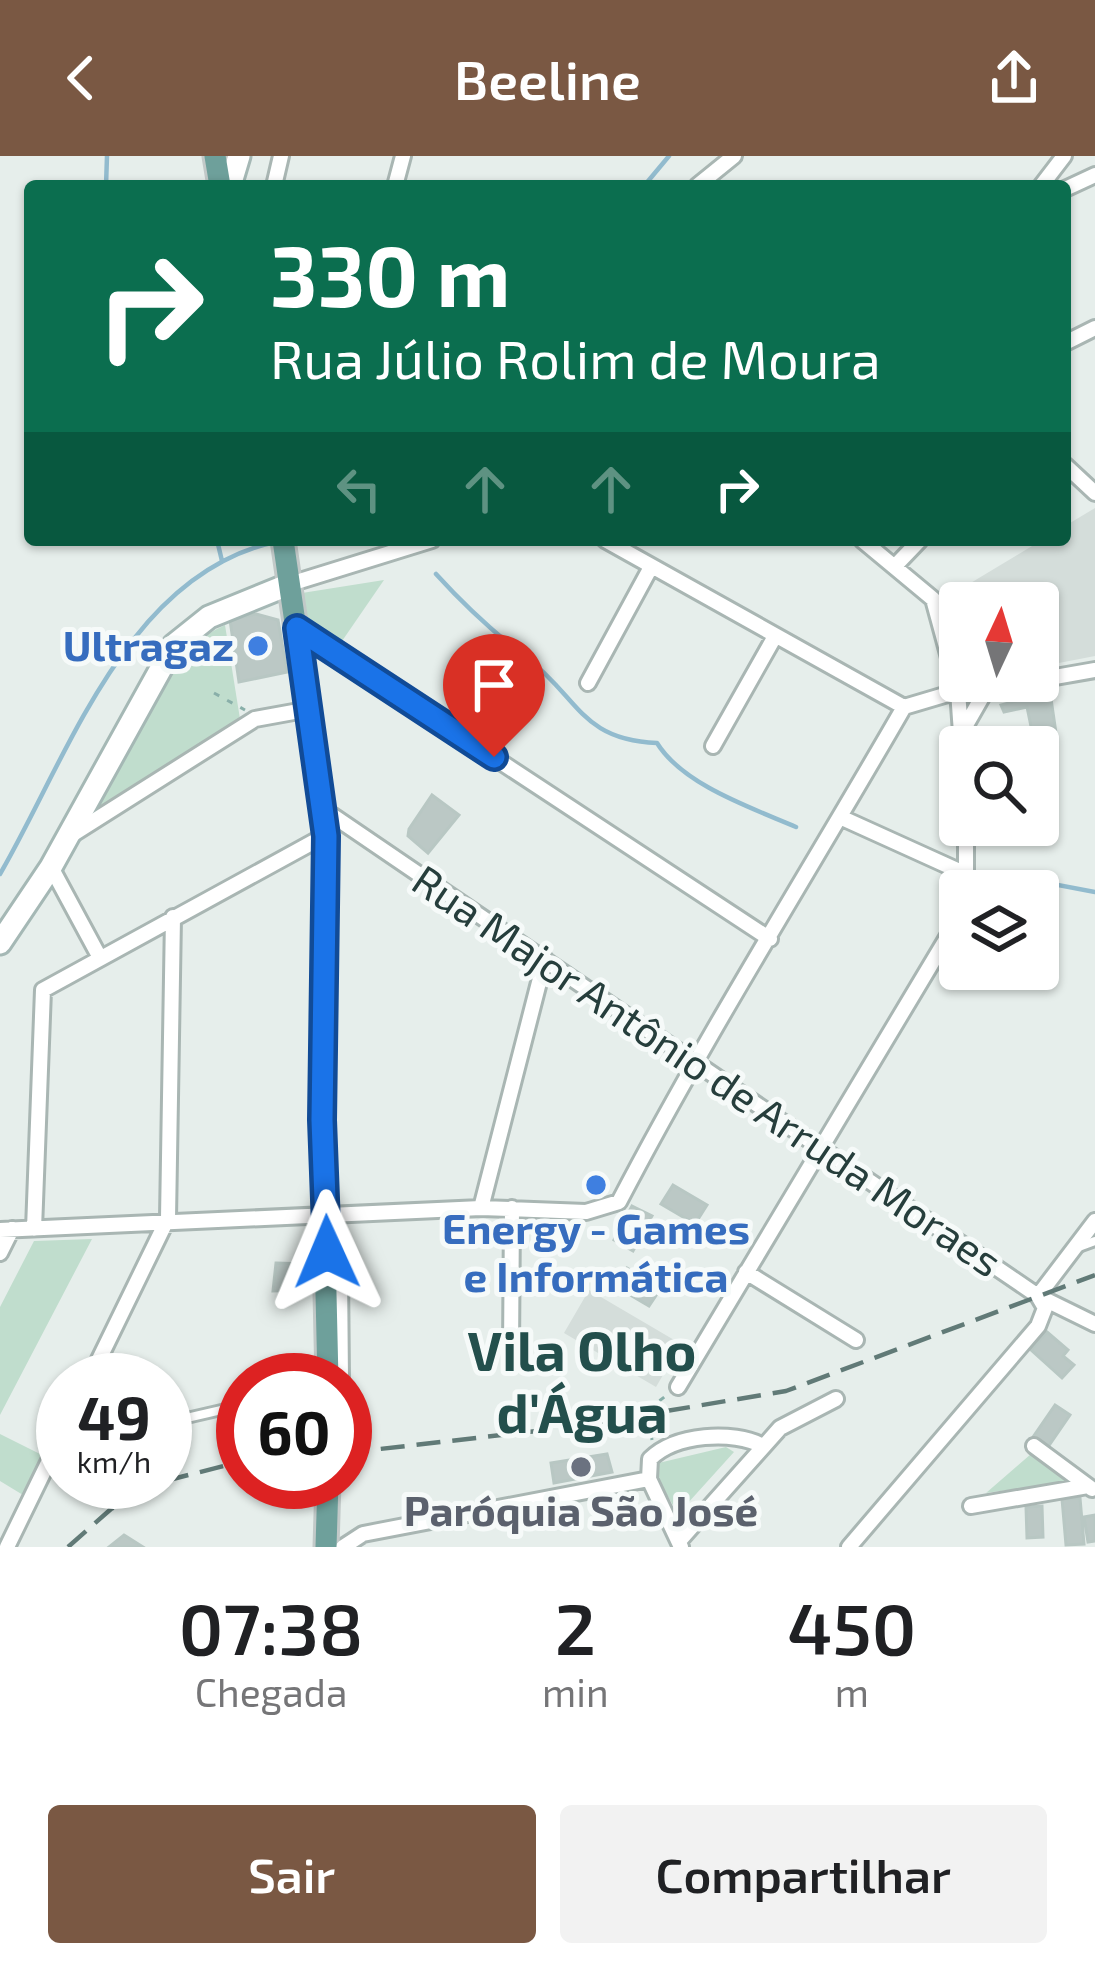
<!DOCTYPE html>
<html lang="pt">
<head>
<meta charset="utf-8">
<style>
	:root { --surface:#fff; --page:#f2f2f2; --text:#202124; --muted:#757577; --accent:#7a5843 }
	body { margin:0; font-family:"Exo 2",sans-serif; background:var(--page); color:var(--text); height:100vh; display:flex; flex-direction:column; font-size:45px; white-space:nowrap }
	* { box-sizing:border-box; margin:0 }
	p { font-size:39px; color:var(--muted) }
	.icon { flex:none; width:66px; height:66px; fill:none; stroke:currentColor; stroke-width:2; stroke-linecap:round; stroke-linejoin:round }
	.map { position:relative; height:1391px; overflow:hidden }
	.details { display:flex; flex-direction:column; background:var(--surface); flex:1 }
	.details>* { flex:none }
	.banner { position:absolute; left:24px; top:24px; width:1047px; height:366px; border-radius:12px; box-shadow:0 3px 9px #0004; background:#0b6e4f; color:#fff; overflow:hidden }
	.needle { width:78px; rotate:4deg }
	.tools { position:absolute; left:939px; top:426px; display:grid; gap:24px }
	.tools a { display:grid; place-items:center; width:120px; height:120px; border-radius:12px; background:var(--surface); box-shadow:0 3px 9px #0004; font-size:60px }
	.speed { position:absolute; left:36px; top:1197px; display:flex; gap:24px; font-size:60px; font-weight:700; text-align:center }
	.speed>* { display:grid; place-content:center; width:156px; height:156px; border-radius:50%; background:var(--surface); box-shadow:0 3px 9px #0004; line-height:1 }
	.speed small { font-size:30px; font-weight:400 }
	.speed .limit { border:18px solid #d22; background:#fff; color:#111 }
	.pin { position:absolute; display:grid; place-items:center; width:102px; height:102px; color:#fff; margin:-123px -51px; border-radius:50% 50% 50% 0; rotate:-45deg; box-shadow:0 0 12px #0007 }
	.pin .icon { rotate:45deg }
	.me { position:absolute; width:132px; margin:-66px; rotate:359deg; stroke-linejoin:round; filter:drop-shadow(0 0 9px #0008) }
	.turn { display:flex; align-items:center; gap:42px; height:252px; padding:0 48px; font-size:54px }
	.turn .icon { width:156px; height:156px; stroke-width:2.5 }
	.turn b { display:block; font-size:84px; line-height:102px }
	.lanes { display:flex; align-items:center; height:114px; padding:0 48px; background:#0003; justify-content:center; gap:60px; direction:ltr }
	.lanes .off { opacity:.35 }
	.eta { display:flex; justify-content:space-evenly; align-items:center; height:204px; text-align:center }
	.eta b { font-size:72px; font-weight:600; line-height:84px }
	.action { display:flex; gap:24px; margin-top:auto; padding:24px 48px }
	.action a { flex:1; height:138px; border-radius:12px; background:var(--accent); color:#fff; font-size:48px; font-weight:600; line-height:138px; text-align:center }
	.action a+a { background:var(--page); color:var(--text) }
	header { display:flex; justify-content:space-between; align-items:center; height:156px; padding:0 48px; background:var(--accent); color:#fff; font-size:54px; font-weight:600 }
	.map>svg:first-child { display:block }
	.built { fill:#d4ddda }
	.green { fill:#c0ddcd }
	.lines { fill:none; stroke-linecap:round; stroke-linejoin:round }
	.stream { stroke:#92bbce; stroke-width:4.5 }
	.building { fill:#bbc8c5; stroke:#b8c7c3; stroke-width:3 }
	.lane-casing { stroke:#a9b6b3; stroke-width:14 }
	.street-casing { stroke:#a9b6b3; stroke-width:20 }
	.secondary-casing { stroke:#a5b8b5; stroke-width:27 }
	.primary-casing { stroke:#c2c9c8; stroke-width:27 }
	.path { stroke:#89afa9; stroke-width:3; stroke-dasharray:6 9; stroke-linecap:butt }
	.lane { stroke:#fff; stroke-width:8 }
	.street { stroke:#fff; stroke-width:14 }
	.secondary { stroke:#fff; stroke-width:21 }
	.primary { stroke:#6ea09b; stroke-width:21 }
	.rail { stroke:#617a77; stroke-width:4.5; stroke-dasharray:24 12; stroke-linecap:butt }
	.route-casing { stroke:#114b97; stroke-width:30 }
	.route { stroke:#1a73e8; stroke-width:21 }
	.shop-dot { fill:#3f7fe0; stroke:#f6faf9; stroke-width:4.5 }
	.worship-dot { fill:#6b7280; stroke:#f6faf9; stroke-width:4.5 }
	.labels { text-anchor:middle; stroke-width:10; stroke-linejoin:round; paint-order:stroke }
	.shop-label { font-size:42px; font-weight:bold; fill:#366cbe; stroke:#f6faf9; text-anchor:end }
	.street-label { font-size:42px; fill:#263e3c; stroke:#f6faf9 }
	.worship-label { font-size:42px; font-weight:bold; fill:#5b616d; stroke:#f6faf9 }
	.district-label { font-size:54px; font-weight:bold; fill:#234f4c; stroke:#f6faf9 }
</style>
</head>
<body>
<header><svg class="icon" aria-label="back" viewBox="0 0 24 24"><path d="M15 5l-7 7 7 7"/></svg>Beeline<svg class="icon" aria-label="share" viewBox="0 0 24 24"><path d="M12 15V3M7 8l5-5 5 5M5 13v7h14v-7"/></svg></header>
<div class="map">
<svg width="1095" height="1391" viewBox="0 0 1095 1391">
	<rect width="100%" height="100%" fill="#e6eeeb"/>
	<path class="built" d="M1095,352V500L1038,511V447H960V456L949,440L1042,384H1065V370Z
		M589,1134L681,1188L656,1231L564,1177Z"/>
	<path class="green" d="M384,424L340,488C319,474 300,464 302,437Z
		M225,469L240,563L93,655C126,593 157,499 225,469Z
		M92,1083L0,1259V1151L34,1085Z
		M0,1278L46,1301L23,1339L0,1325Z
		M726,1291L734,1296L678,1358L650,1309Z
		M1031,1298L1068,1326L985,1337H986Z"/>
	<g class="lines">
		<path class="stream" d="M106,30L107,0
			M644,30L669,0
			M217,384L222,405
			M436,418C465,450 493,476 527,502C579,542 581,584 657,587C683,629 752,652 796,671
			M0,718C68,601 126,419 275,386
			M1000,718L1095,736"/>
	</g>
	<path class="building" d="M256,458L278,464L287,516L239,526L230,464Z
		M1050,536L1056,577L1033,580L1027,551L1004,556L1001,549Z
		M432,639L459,659L428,697L408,680L409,673Z
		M673,1029L707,1049L695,1068L661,1048Z
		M632,1050L652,1060L633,1095L614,1084Z
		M276,1107L308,1108V1134L273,1135Z
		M627,1112L661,1132L649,1150L615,1130Z
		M1047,1176L1068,1194L1063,1200L1074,1209L1062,1222L1031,1194Z
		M1055,1249L1070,1259L1048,1291L1033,1281Z
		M607,1298L612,1316L554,1327L551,1307Z
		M1080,1342L1084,1388L1066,1389L1062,1343Z
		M1042,1350L1043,1381L1027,1382L1026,1351Z
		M1095,1359V1385L1088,1386L1084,1361Z
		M124,1379L143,1391H109Z"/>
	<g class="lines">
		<g class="lane-casing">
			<path id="lane" d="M1076,1092L1095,1085
				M165,1267L243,1249"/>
		</g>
		<g class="street-casing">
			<path id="street" d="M274,30L281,0
				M395,30L403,0
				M697,30L734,0
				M1041,30L1064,0
				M1065,33L1095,19
				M1065,187L1095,172
				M1065,309L1095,337
				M605,384L904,551
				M862,384L933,443L958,535L962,591
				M897,408L920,384
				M290,428L432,384
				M297,472L770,783
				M1038,524L1095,514
				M588,527L651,411
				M962,576L986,534
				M713,590L774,482
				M323,653L1038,1140L1095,1168
				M840,661L968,719
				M70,680L255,563L310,553
				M51,711L99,800
				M966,735V669
				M481,1052L545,803
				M34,1073L43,834L326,679
				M0,1074L481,1052L586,1056L619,1046C707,877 809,716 904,551L958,535L1034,525
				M327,1096L340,1114L341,1224
				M0,1097L12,1073
				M746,1116L856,1184
				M1038,1140L1095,1065
				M511,1197L512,1052
				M89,1224L168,1062L173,761
				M678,1231L960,760
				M1034,1290L1092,1333
				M971,1350L1088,1330
				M680,1384L780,1272L836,1243
				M7,1391L63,1276
				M343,1391L363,1378L649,1323
				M681,1391L649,1323L650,1303C675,1278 733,1274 763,1290
				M849,1391L1038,1170L1045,1152L1038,1140"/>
		</g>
		<g class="secondary-casing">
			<path id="secondary" d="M230,30L239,0
				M0,787L51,711L174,489L209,461L290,428"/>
		</g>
		<g class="primary-casing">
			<path id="primary" d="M215,0L220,30
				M283,384L326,679L322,965L328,1224
				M326,1391L328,1326"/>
		</g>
		<path class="path" d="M214,537L245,554
			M652,1284L648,1254L668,1238"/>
		<use href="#lane" class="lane"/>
		<use href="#street" class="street"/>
		<use href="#secondary" class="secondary"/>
		<use href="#primary" class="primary"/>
		<path class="rail" d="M345,1297L571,1271L786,1235L1095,1119
			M165,1325L243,1305
			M68,1391L111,1353L163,1326"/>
	</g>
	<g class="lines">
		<g class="route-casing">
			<path id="route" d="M327,1096L322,964L326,680L297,472L494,601"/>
		</g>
		<use href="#route" class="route"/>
	</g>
	<g class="shop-dot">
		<circle cx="258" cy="490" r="12"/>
		<circle cx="596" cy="1029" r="12"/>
	</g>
	<circle class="worship-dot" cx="581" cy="1311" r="12"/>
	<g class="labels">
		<g class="shop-label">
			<text x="234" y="505">Ultragaz</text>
			<text x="596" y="1088" text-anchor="middle">Energy - Games<tspan x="596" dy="48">e Informática</tspan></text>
		</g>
		<g class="street-label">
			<text transform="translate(707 915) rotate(34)" y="15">Rua Major Antônio de Arruda Moraes</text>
		</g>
		<g class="worship-label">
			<text x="581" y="1370">Paróquia São José</text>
		</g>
		<g class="district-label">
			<text x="582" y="1215">Vila Olho<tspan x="582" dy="62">d'Água</tspan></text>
		</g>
	</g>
</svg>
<div class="tools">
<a><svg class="needle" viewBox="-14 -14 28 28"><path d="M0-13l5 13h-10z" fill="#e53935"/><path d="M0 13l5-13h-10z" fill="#757577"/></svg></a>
<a><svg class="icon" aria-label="search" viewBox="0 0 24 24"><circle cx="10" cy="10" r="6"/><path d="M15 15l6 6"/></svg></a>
<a><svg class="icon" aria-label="layers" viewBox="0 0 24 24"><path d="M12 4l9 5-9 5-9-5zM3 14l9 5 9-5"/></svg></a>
</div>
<div class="speed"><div>49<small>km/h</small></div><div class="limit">60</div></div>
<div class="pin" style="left:494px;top:601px;background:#d93025"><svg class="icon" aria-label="arrive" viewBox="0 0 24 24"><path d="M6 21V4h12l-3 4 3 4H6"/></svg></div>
<svg class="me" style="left:327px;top:1096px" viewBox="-20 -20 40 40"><path d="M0-17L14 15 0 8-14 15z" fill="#1a73e8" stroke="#fff" stroke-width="4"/></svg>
<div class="banner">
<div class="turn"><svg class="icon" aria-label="right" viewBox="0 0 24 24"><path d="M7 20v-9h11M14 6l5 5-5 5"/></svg><div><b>330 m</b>Rua Júlio Rolim de Moura</div></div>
<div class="lanes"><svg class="icon off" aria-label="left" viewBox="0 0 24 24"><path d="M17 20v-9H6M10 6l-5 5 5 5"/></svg><svg class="icon off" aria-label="ahead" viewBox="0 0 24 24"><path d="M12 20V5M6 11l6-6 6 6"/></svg><svg class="icon off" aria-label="ahead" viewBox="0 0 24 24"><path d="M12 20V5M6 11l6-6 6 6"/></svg><svg class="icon" aria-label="right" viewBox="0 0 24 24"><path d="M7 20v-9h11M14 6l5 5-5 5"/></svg></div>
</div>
</div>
<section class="details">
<div class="eta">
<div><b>07:38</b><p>Chegada</p></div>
<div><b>2</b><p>min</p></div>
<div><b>450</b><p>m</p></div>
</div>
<div class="action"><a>Sair</a><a>Compartilhar</a></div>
</section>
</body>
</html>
